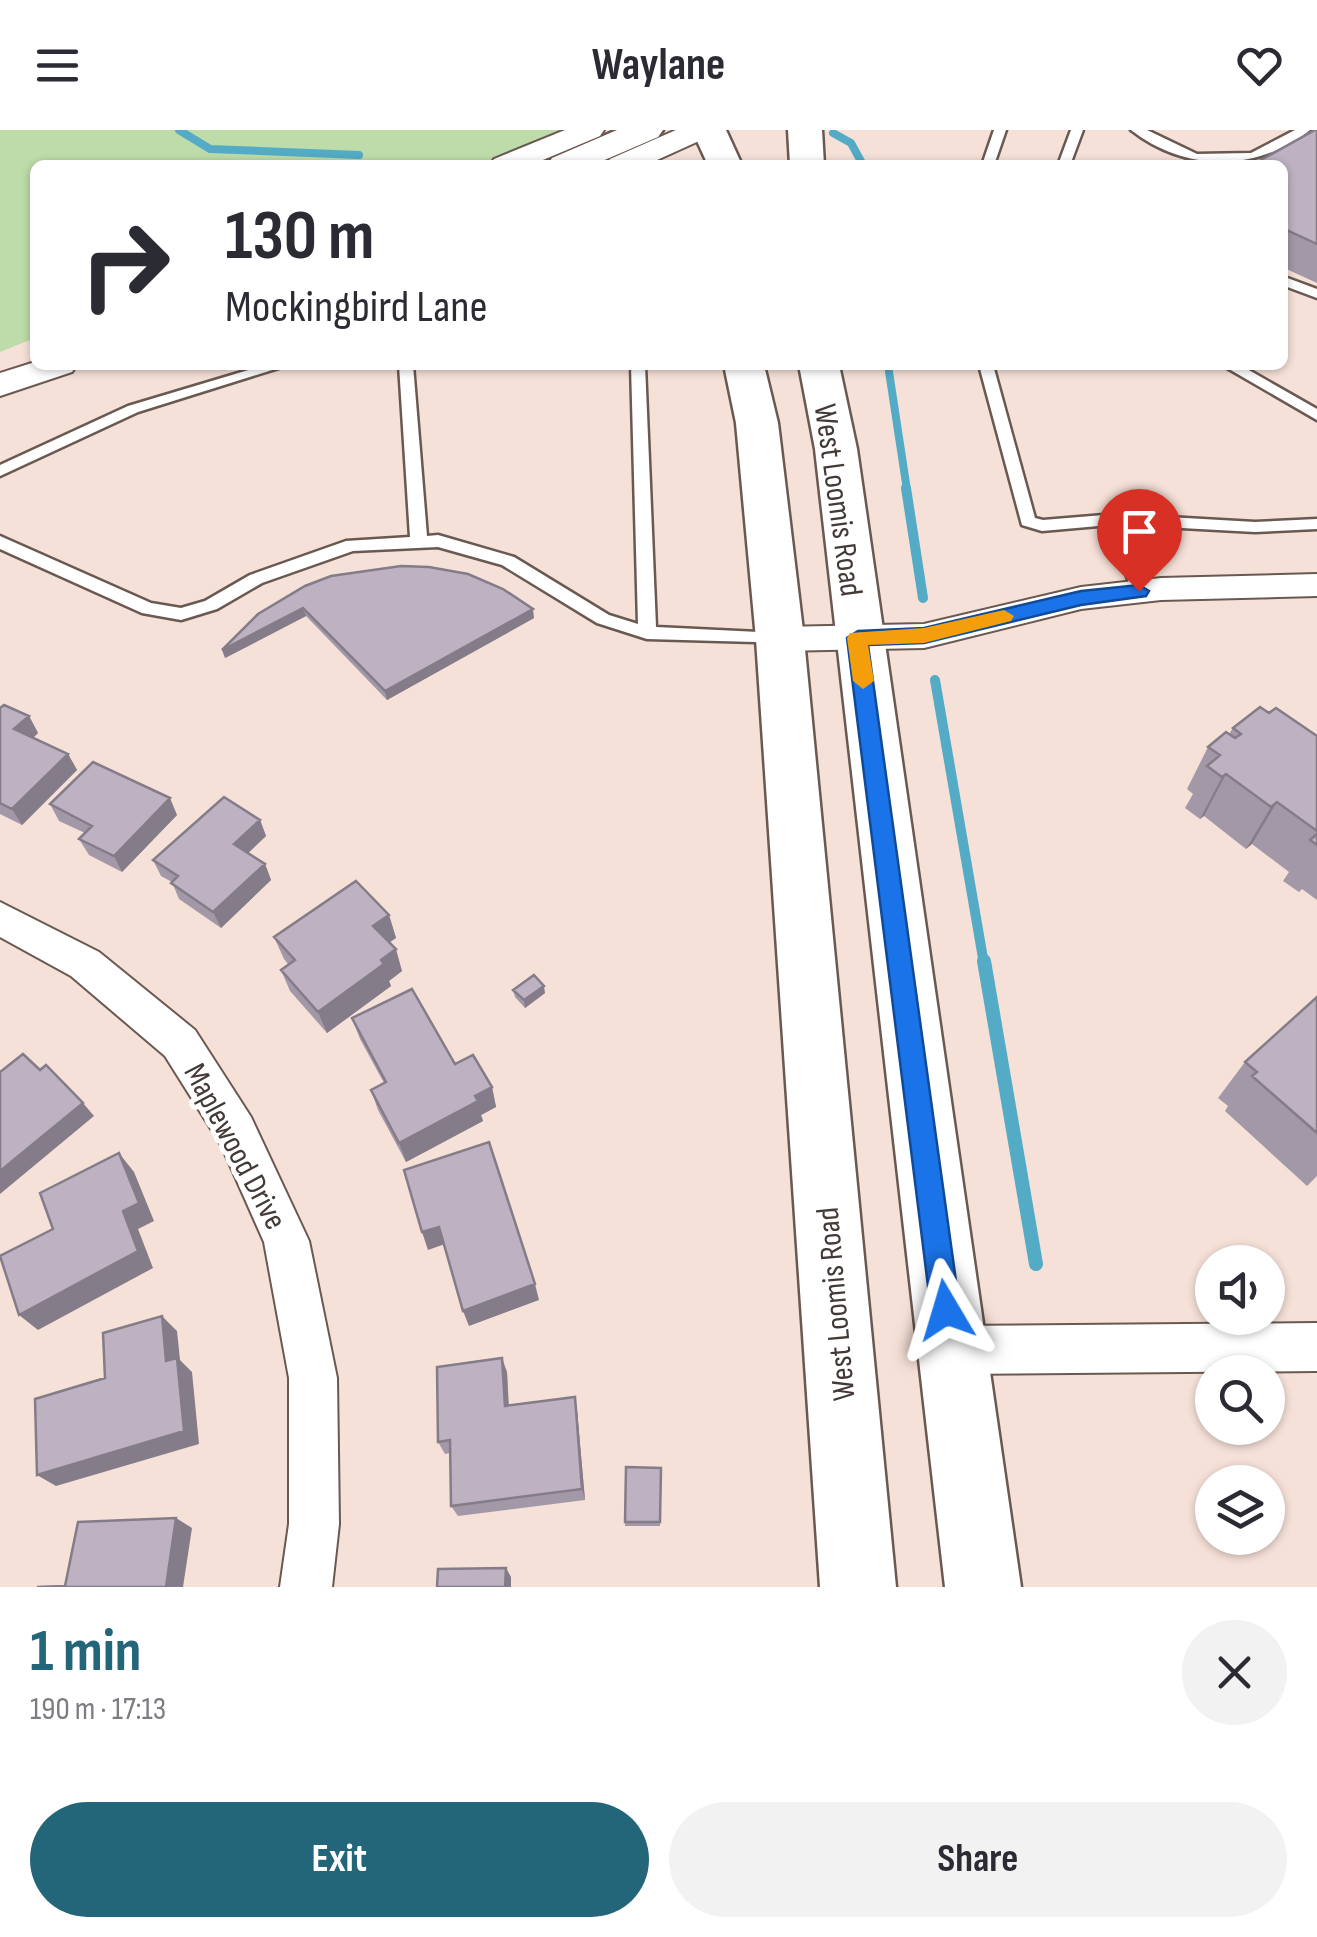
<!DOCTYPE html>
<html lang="en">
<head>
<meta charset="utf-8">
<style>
	:root { --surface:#fff; --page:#f2f2f3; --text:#2b2b33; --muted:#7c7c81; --accent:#246679 }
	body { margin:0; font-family:"Sofia Sans Condensed",sans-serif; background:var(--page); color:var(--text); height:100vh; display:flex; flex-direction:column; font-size:38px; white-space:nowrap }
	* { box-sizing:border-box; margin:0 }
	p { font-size:32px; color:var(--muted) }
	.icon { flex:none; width:55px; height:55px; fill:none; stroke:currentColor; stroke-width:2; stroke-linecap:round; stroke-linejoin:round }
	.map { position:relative; height:1457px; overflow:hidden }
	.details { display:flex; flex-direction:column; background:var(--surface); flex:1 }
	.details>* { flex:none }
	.hud { position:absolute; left:30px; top:30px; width:1258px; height:210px; border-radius:15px; box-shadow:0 2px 8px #0004; background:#fff; color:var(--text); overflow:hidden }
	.controls { position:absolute; left:1195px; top:1115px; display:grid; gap:20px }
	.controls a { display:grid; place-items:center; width:90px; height:90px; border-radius:50%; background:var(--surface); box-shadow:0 2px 8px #0004; font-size:50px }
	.pin { position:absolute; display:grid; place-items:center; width:85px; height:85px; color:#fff; margin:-102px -42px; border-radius:50% 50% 50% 0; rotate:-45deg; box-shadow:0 0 10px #0007 }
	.pin .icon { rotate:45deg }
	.me { position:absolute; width:110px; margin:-55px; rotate:353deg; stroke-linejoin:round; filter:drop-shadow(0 0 8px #0008) }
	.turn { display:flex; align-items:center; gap:35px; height:210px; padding:0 30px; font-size:45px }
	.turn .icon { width:130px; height:130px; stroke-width:2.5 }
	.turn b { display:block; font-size:70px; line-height:85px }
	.round { display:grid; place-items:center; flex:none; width:105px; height:105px; border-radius:52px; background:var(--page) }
	.overview { display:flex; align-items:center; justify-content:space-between; height:170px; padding:0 30px }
	h1 { font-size:60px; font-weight:700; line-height:75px; color:var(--accent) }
	.button { display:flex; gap:20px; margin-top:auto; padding:20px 30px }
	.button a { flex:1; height:115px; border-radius:60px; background:var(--accent); color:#fff; font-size:40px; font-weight:700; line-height:115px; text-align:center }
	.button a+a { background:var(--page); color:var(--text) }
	header { display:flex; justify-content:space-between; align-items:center; height:130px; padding:0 30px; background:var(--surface); font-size:45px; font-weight:700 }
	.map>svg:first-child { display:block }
	.green { fill:#bedca9 }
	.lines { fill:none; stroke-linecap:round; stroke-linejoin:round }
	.stream-far2 { stroke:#53abc5; stroke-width:8 }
	.stream-far1 { stroke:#53abc5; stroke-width:10 }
	.stream { stroke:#53abc5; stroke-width:14 }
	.service-casing { stroke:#6a5951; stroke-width:5 }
	.minor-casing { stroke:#6a5951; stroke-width:4 }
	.tertiary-casing { stroke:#6a5951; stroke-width:4 }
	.primary-casing { stroke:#6a5951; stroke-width:5 }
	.service { fill:#fff; fill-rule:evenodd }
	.minor { fill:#fff; fill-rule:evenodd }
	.tertiary { fill:#fff; fill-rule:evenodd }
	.primary { fill:#fff; fill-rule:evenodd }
	.wall { fill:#a398a7 }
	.shaded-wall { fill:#847c88 }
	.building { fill:#bdb1c2; stroke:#847c88; stroke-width:2.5 }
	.route { fill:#1a73e8; stroke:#114b97; stroke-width:2.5 }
	.slow { fill:#f59e0b }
	.labels { text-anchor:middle; stroke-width:10; stroke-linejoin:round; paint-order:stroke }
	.street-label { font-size:32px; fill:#433a37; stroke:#fff }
</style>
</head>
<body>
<header><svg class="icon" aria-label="menu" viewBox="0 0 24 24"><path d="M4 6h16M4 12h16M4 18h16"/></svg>Waylane<svg class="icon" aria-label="heart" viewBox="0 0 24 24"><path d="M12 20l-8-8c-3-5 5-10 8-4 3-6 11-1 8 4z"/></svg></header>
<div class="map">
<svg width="1317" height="1457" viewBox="0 0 1317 1457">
	<rect width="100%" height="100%" fill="#f6e1d8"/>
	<path class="green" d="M0,0H568L485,35H35V208L0,222Z"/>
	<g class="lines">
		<path class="stream-far2" d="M179,0L210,19L359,25
			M833,3L851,13L863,35
			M888,235L907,360"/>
		<path class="stream-far1" d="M906,358L923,468
			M935,550L984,834"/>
		<path class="stream" d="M984,831L1036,1134"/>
		<g class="service-casing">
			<path id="service" d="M994,0H1006L994,35H982Z
				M1071,0H1083L1070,35H1058Z
				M1131,0H1147L1197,24L1251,23L1295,0H1310C1256,43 1185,42 1131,0Z
				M1282,146L1317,159V168L1282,155Z
				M265,235H288L138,282L0,346V335L128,276Z
				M399,235H413L427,406L438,405L514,427L609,485L638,494L631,235H645L656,497L780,503L789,509L786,513L647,509L597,493L502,435L438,417L353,421L262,453L217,479L181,490L142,483L0,419V406L151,473L181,478L205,471L250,445L346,411L410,407Z
				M979,235H993L1035,388L1043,390L1116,384L1255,392L1317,389V399L1255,402L1126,395L1148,461L1145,465H1133L1110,395L1042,401L1022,395Z
				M1222,235H1240L1317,279V290Z"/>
		</g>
		<g class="minor-casing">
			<path id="minor" d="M1317,444V466L1161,470L1081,479L924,518L780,521L768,517L763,509L768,501L780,497L924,494L1081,457L1161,448Z
				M0,772L99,822L195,900L251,987L309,1111L337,1248L339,1394L332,1457H280L289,1394V1248L264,1112L221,1015L165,926L71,846L0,807Z
				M1317,1193V1241L951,1244L934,1237L927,1220L934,1203L951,1196Z"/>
		</g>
		<g class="tertiary-casing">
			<path id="tertiary" d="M565,0H604L600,6L531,35H490L494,29Z
				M676,0H714L710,6L646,35H606L610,29Z
				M35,232V235H77L72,242L0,266V243Z"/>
		</g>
		<g class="primary-casing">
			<path id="primary" d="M617,0H663L658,7L593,35H547L552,28Z
				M692,0H726L742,35H708Z
				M788,0H822L824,35H790Z
				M724,235H764L778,293L804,509L896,1457H820L756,509L736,293Z
				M799,235H839L857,319L1021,1457H945L815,319Z"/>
		</g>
		<use href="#service" class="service"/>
		<use href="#minor" class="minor"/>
		<use href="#tertiary" class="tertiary"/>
		<use href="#primary" class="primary"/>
	</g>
	<path class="wall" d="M1317,0V153L1282,137V35Z
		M305,456L534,488L387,570L306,486L225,528Z
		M0,578L29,586L38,603L33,608L68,624L77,640L22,695L0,684Z
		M1269,583L1317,606V770L1302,759L1299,762L1283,751L1289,742L1252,714L1246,719L1204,686L1200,689L1185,678L1193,664L1187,659L1208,617L1229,604L1233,598Z
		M50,674L177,685L122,742L89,725L79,709L85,703L59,691Z
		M260,690L266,706L248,723L265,734L271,750L221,798L179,769L172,752L161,746L153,730Z
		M389,785L396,808L389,812L402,841L389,851L391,856L327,903L290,861L281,840L288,834L284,829L274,807Z
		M513,860L545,863L525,878L515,867Z
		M1317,867V1046L1307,1056L1225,981L1228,976L1218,968L1245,932Z
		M352,888L455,934L492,957L496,977L481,985L483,991L406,1032L378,980L371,960L384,953L360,909Z
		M507,1242L509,1276L577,1280L585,1370L458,1386L451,1376L450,1323L445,1324L438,1312Z
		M626,1337L661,1338L660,1396H625Z"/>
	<path class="shaded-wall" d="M303,478L306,486L225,528L222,520Z
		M533,479L534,488L387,570L385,561Z
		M29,586L38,603L24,616L14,599Z
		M68,624L77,640L22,695L12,679Z
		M1226,644L1204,686L1200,689L1222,647Z
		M170,668L177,685L122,742L114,726Z
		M1277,672L1252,714L1246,719L1271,677Z
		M260,690L266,706L241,730L234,714Z
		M265,734L271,750L221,798L213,782Z
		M389,785L396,808L380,819L373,796Z
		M396,819L402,841L389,851L391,856L327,903L318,882Z
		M544,856L545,863L525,878L524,870Z
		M492,957L496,977L481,985L483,991L406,1032L399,1013Z
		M83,973L94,986L0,1064V1041Z
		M119,1023L134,1042L154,1091L138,1099L153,1138L38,1200L19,1185L123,1081Z
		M439,1097L445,1114L428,1120L422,1102Z
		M535,1154L539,1170L469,1196L463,1181Z
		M162,1186L177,1201L180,1230L192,1242L199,1314L56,1356L37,1345L166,1231Z
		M502,1228L507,1242L509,1289L505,1276Z
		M575,1267L577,1280L585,1370L582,1359Z
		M176,1388L192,1398L183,1457H166Z
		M506,1438L511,1447V1457H505Z"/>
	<path class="building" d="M1315,0H1317V114L1282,98V35H1252Z
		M401,436L429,437L468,444L503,459L533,479L385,561L303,478L222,520L258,484L305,456L331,446Z
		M4,575L29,586L14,599L68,624L12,679L0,673V578Z
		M1260,577L1269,583L1276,578L1317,606V701L1277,672L1271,677L1226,644L1222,647L1207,636L1220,625L1208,617L1226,602L1235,608L1241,604L1233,598Z
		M93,632L170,668L114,726L79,709L92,696L50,674Z
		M224,667L260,690L234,714L265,734L213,782L171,753L178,746L153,730Z
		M1317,704V715L1310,710Z
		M356,751L389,785L373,796L396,819L381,830L384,834L318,882L281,840L295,830L274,807Z
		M534,845L544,856L524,870L513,860Z
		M412,859L455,934L473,925L492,957L475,966L478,971L399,1013L371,960L386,952L352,888Z
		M1317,867V1003L1252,946L1257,942L1245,932Z
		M23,924L40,940L46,935L83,973L0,1041V942Z
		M489,1012L535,1154L463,1181L439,1097L422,1102L404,1040Z
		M119,1023L139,1073L123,1081L138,1121L19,1185L0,1126L53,1099L40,1063Z
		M162,1186L166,1231L177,1228L184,1301L37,1345L35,1269L105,1248L103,1203Z
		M502,1228L505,1276L575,1267L582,1359L451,1376L450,1310L438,1312L437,1237Z
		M626,1337L661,1338L660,1392H625Z
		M176,1388L166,1457H37L65,1456L78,1392Z
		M506,1438L505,1457H437L438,1439Z"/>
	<path class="route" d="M1139,455L1149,461L1146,466L1081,475L924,513L868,515L960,1180L956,1190L946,1194L935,1190L931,1180L847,508L858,501L924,498L1081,461Z"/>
	<path class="slow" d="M1004,480L1014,486L1011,491L924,513L868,515L874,551L863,559L853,551L847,508L850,503L924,498Z"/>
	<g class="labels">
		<g class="street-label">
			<text transform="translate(839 370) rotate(82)" y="11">West Loomis Road</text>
			<text transform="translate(236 1016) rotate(62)" y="11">Maplewood Drive</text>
			<text transform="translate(835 1174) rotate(-95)" y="11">West Loomis Road</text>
		</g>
	</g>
</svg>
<div class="controls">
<a><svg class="icon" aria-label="sound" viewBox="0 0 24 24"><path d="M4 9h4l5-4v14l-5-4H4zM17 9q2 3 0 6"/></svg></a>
<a><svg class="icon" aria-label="search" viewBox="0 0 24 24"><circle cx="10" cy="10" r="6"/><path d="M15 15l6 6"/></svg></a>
<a><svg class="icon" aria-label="layers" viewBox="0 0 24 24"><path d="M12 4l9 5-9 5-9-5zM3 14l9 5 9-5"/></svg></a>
</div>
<div class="pin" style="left:1139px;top:461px;background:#d93025"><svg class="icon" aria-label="arrive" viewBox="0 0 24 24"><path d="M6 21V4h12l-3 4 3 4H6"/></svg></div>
<svg class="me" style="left:946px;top:1180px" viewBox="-20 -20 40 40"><path d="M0-17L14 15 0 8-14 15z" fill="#1a73e8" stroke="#fff" stroke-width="4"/></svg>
<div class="hud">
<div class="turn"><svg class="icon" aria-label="right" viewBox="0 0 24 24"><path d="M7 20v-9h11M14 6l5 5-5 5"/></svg><div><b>130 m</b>Mockingbird Lane</div></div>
</div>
</div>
<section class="details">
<div class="overview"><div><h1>1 min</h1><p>190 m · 17:13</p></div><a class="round"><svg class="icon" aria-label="close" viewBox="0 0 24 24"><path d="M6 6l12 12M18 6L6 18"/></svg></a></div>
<div class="button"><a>Exit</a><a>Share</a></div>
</section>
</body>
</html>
